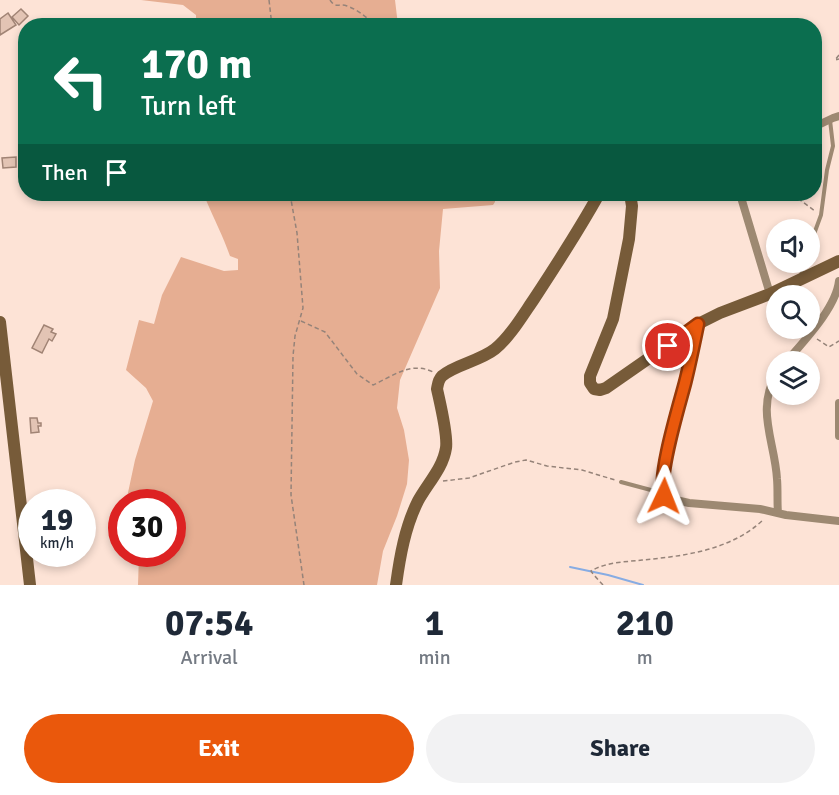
<!DOCTYPE html>
<html lang="en">
<head>
<meta charset="utf-8">
<style>
	:root { --surface:#fff; --page:#f2f2f3; --text:#1f2937; --muted:#747a83; --accent:#ea580c }
	body { margin:0; font-family:Signika,sans-serif; background:var(--page); color:var(--text); height:100vh; display:flex; flex-direction:column; font-size:22px; white-space:nowrap }
	* { box-sizing:border-box; margin:0 }
	p { font-size:20px; color:var(--muted) }
	.icon { flex:none; width:33px; height:33px; fill:none; stroke:currentColor; stroke-width:2; stroke-linecap:round; stroke-linejoin:round }
	.map { position:relative; height:585px; overflow:hidden }
	.sheet { display:flex; flex-direction:column; background:var(--surface); flex:1 }
	.sheet>* { flex:none }
	.hud { position:absolute; left:18px; top:18px; width:804px; height:183px; border-radius:24px; box-shadow:0 3px 9px #0003; background:#0b6e4f; color:#fff; overflow:hidden }
	.tools { position:absolute; left:766px; top:219px; display:grid; gap:12px }
	.tools a { display:grid; place-items:center; width:54px; height:54px; border-radius:50%; background:var(--surface); box-shadow:0 3px 9px #0003; font-size:30px }
	.speed { position:absolute; left:18px; top:489px; display:flex; gap:12px; font-size:30px; font-weight:700; text-align:center }
	.speed>* { display:grid; place-content:center; width:78px; height:78px; border-radius:50%; background:var(--surface); box-shadow:0 3px 9px #0003; line-height:1 }
	.speed small { font-size:15px; font-weight:400 }
	.speed .limit { border:9px solid #d22; background:#fff; color:#111 }
	.pin { position:absolute; display:grid; place-items:center; width:51px; height:51px; color:#fff; margin:-26px; border:3px solid #fff; border-radius:50%; box-shadow:0 2px 6px #0007 }
	.me { position:absolute; width:66px; margin:-33px; rotate:2deg; stroke-linejoin:round; filter:drop-shadow(0 0 4px #0008) }
	.turn { display:flex; align-items:center; gap:21px; height:126px; padding:0 24px; font-size:27px }
	.turn .icon { width:78px; height:78px; stroke-width:2.5 }
	.turn b { display:block; font-size:42px; line-height:51px }
	.then { display:flex; align-items:center; height:57px; padding:0 24px; background:#0003; gap:12px; font-size:22px }
	.eta { display:flex; justify-content:space-evenly; align-items:center; height:102px; text-align:center }
	.eta b { font-size:36px; font-weight:700; line-height:42px }
	.cta { display:flex; gap:12px; margin-top:auto; padding:12px 24px }
	.cta a { flex:1; height:69px; border-radius:36px; background:var(--accent); color:#fff; font-size:24px; font-weight:700; line-height:69px; text-align:center }
	.cta a+a { background:var(--page); color:var(--text) }
	.map>svg:first-child { display:block }
	.green { fill:#e6ae92 }
	.lines { fill:none; stroke-linecap:round; stroke-linejoin:round }
	.stream { stroke:#87ace3; stroke-width:2 }
	.building { fill:#e3c4b4; stroke:#a18475; stroke-width:1.5 }
	.path { stroke:#958379; stroke-width:1.5; stroke-dasharray:4.5 3; stroke-linecap:butt }
	.service { stroke:#9d8972; stroke-width:4 }
	.minor { stroke:#9d8972; stroke-width:8 }
	.secondary { stroke:#775b39; stroke-width:12 }
	.route-casing { stroke:#983908; stroke-width:15 }
	.route { stroke:#ea580c; stroke-width:10 }
</style>
</head>
<body>
<div class="map">
<svg width="839" height="585" viewBox="0 0 839 585">
	<rect width="100%" height="100%" fill="#fde3d6"/>
	<path class="green" d="M141,0H395L398,25H196V15L183,5Z
		M192,194H495V202L493,205L443,209L439,251L440,288L400,380L397,408L404,430L409,460L407,484L397,516L383,551L377,585H138L139,554H172V502H126L135,460L153,401L146,388L126,370L139,320L154,324L162,295L181,257L224,271L238,270V259L230,256C223,236 214,219 206,200Z"/>
	<g class="lines">
		<path class="stream" d="M570,567L608,575L643,585"/>
	</g>
	<path class="building" d="M21,9L28,16L19,25L12,17Z
		M8,13L16,25L0,35V19Z
		M16,157V167L3,168L2,158Z
		M44,325L53,329L51,332L56,334L52,341L49,339L42,353L32,348Z
		M30,418H37L38,423H41V426H38L39,432L31,433Z"/>
	<g class="lines">
		<path class="path" d="M269,0L272,26
			M330,0C336,9 338,3 347,6C358,10 367,17 375,26
			M839,55L835,60L839,59
			M290,194L297,233L303,308L295,336L293,356L291,495L304,585
			M792,194L815,211
			M301,321L325,332L357,374L373,385C393,376 411,361 433,372
			M817,339L829,347L839,341
			M443,481L469,478L515,462L526,460L547,466L582,470L615,480
			M603,585L593,574L591,571C606,562 625,562 642,560C685,556 732,550 764,519"/>
		<path class="service" d="M810,245L821,215L827,170L833,146L830,120
			M801,276L804,262
			M621,482L662,493"/>
		<path class="minor" d="M814,127L833,118L839,116
			M740,194L770,294
			M698,324L669,447L663,482V493L667,498L689,503L760,509L786,515L839,521
			M786,362C804,341 836,308 839,281
			M777,373C755,409 775,442 777,479C778,490 777,502 778,513
			M839,403V436"/>
		<path class="secondary" d="M630,194L632,206L629,239L613,319L590,376V383L594,389L600,390L606,388L698,324L720,313L770,294L839,261
			M0,322L30,585
			M396,585C400,556 405,527 418,501C428,483 443,468 446,448C448,435 440,403 437,389C438,384 438,380 442,376C454,365 480,361 495,349C510,337 523,315 534,299C557,264 579,230 599,194"/>
	</g>
	<g class="lines">
		<g class="route-casing">
			<path id="route" d="M664,496C657,477 679,406 685,383C690,363 694,343 698,324L668,346"/>
		</g>
		<use href="#route" class="route"/>
	</g>
</svg>
<div class="tools">
<a><svg class="icon" aria-label="sound" viewBox="0 0 24 24"><path d="M4 9h4l5-4v14l-5-4H4zM17 9q2 3 0 6"/></svg></a>
<a><svg class="icon" aria-label="search" viewBox="0 0 24 24"><circle cx="10" cy="10" r="6"/><path d="M15 15l6 6"/></svg></a>
<a><svg class="icon" aria-label="layers" viewBox="0 0 24 24"><path d="M12 4l9 5-9 5-9-5zM3 14l9 5 9-5"/></svg></a>
</div>
<div class="speed"><div>19<small>km/h</small></div><div class="limit">30</div></div>
<div class="pin" style="left:668px;top:346px;background:#d93025"><svg class="icon" aria-label="arrive" viewBox="0 0 24 24"><path d="M6 21V4h12l-3 4 3 4H6"/></svg></div>
<svg class="me" style="left:664px;top:496px" viewBox="-20 -20 40 40"><path d="M0-17L14 15 0 8-14 15z" fill="#ea580c" stroke="#fff" stroke-width="4"/></svg>
<div class="hud">
<div class="turn"><svg class="icon" aria-label="left" viewBox="0 0 24 24"><path d="M17 20v-9H6M10 6l-5 5 5 5"/></svg><div><b>170 m</b>Turn left</div></div>
<div class="then">Then<svg class="icon" aria-label="arrive" viewBox="0 0 24 24"><path d="M6 21V4h12l-3 4 3 4H6"/></svg></div>
</div>
</div>
<section class="sheet">
<div class="eta">
<div><b>07:54</b><p>Arrival</p></div>
<div><b>1</b><p>min</p></div>
<div><b>210</b><p>m</p></div>
</div>
<div class="cta"><a>Exit</a><a>Share</a></div>
</section>
</body>
</html>
